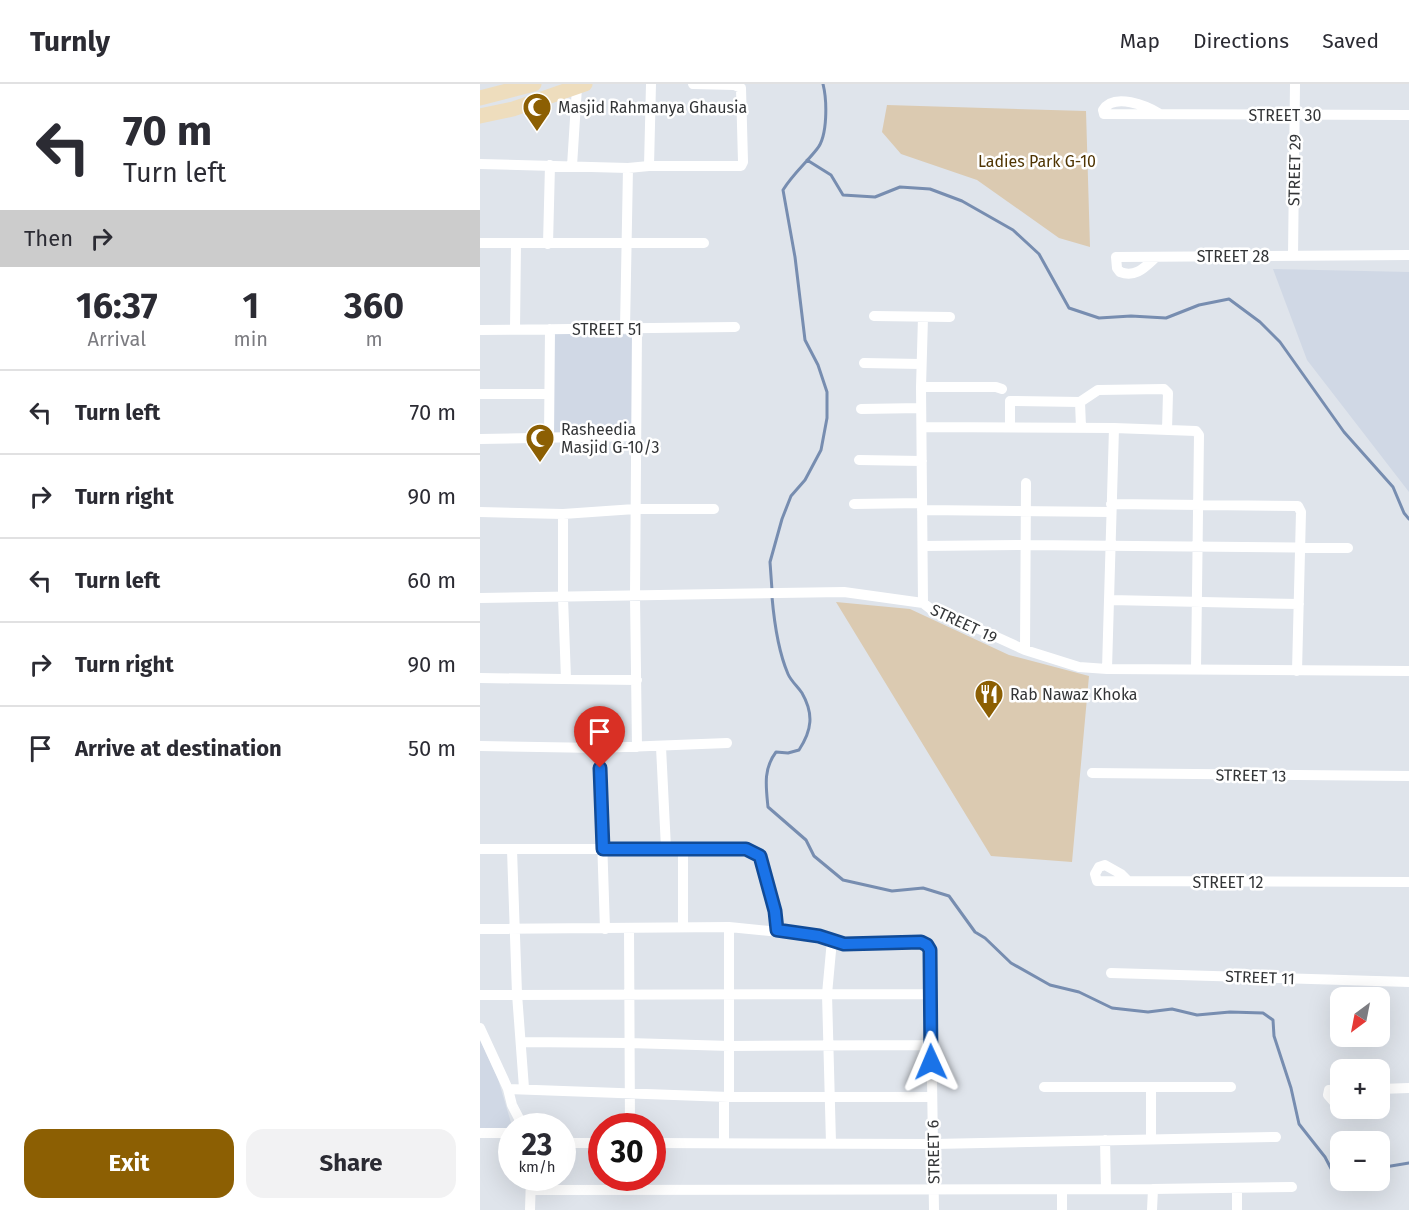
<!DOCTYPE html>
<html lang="en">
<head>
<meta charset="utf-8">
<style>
	:root { --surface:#fff; --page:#f2f2f3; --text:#2b2b33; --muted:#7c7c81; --line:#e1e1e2; --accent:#8c5f03 }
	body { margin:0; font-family:"Fira Sans",sans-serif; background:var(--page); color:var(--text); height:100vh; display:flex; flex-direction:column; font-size:22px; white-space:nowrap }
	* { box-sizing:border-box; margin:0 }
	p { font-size:20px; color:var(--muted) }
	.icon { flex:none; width:33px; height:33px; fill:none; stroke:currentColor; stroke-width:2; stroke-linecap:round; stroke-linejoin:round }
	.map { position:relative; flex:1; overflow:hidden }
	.drawer { display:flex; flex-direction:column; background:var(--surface); width:480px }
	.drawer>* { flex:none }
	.guide { background:#fff; color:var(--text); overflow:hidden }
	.needle { width:39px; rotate:212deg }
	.fabs { position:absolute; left:850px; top:903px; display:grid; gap:12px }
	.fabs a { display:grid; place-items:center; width:60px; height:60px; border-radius:12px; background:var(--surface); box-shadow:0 6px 24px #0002; font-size:30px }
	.speed { position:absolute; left:18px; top:1029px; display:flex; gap:12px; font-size:30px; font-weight:700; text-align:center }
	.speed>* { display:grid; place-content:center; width:78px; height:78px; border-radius:50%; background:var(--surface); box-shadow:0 6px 24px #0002; line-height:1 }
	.speed small { font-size:15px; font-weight:400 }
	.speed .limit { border:9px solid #d22; background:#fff; color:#111 }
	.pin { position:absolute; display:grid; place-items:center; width:51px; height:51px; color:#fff; margin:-62px -26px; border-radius:50% 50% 50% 0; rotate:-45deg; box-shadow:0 0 6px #0007 }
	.pin .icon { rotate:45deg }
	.me { position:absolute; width:66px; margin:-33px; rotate:359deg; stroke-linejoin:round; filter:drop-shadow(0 0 4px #0008) }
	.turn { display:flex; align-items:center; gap:21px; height:126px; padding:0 24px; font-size:27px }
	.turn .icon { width:78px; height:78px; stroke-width:2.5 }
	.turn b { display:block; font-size:42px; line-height:51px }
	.then { display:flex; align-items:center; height:57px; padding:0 24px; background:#0003; gap:12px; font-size:22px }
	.eta { display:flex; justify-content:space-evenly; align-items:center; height:102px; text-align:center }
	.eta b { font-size:36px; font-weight:700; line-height:42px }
	.button { display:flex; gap:12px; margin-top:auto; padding:12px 24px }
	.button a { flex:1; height:69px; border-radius:18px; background:var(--accent); color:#fff; font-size:24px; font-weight:700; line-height:69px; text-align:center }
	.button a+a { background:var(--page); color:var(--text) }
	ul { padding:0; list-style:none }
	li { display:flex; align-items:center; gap:18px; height:84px; padding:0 24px; border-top:2px solid var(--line) }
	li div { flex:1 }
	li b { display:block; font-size:22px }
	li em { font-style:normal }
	header { display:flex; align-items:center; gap:36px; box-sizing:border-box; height:84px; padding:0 30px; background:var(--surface); border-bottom:2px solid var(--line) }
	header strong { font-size:28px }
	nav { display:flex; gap:33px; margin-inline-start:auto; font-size:21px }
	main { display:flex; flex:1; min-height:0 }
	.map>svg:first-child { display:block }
	.built { fill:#d0d8e5 }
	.green { fill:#dbcab1 }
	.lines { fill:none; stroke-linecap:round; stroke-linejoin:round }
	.stream { stroke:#778db0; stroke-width:3 }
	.street { stroke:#fff; stroke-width:10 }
	.secondary { stroke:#eeddbd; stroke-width:15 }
	.route-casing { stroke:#114b97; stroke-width:15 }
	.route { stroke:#1a73e8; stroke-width:10 }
	.labels { text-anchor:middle; stroke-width:5; stroke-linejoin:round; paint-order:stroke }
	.poi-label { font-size:16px; fill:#333537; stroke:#fff; text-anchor:start }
	.street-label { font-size:16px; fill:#333537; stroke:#fff }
	.park-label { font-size:16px; fill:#4f3402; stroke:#fff }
</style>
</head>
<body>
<header>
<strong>Turnly</strong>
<nav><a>Map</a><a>Directions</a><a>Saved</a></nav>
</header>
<main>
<section class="drawer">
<div class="guide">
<div class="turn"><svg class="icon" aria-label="left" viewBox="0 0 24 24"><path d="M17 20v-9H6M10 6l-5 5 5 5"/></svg><div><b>70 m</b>Turn left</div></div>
<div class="then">Then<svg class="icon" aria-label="right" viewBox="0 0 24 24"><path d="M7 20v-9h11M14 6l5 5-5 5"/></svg></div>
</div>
<div class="eta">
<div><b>16:37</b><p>Arrival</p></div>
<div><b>1</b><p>min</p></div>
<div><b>360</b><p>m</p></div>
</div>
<ul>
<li><svg class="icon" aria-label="left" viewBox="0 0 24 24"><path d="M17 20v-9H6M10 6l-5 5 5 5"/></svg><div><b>Turn left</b></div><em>70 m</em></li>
<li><svg class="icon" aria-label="right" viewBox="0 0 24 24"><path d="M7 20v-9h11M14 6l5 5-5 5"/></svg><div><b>Turn right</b></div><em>90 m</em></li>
<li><svg class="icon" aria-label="left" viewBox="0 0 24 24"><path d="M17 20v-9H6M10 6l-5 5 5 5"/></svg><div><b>Turn left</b></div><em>60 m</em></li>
<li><svg class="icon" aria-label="right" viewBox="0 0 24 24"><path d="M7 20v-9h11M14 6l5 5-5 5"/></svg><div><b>Turn right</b></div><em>90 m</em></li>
<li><svg class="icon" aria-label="arrive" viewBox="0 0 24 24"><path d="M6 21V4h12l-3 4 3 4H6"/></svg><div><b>Arrive at destination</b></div><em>50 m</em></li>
</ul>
<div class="button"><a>Exit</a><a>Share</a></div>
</section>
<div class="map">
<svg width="929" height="1126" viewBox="0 0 929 1126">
	<rect width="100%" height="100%" fill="#dfe4eb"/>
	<path class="built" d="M793,185L929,188V408L827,276Z
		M115,249L153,251V347L74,348L73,250Z
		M0,956L18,995L32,1042L31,1053H0Z"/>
	<path class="green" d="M407,21L606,27L610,163L579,154L497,96L421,70L402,48Z
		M356,518L430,525L529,571L609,592L592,778L511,772Z"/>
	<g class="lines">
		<path class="stream" d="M327,76L351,91L363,111L395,113L420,103L450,105L482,117L533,146L559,170L589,224L619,234L651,232L686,234L719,221L749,215L780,238L800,258L864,348L913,403L924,429L929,435
			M292,506L290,478L302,435L311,412L325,396L341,366L347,334V308L338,281L325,256L315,173L303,106C313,90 326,79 337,65C348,52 347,16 343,0
			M292,513C294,536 299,569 308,590C311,597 318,603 322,609C334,630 332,646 319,666L308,669L296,668C283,685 286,703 288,723L326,756L334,772L363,796L412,807L443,804L469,812L495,848L505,854L531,879L570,901L599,908L632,924L668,928L692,925L717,931L750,928L783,929L793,936L794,952L811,1004L819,1040L845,1073L857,1096L871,1105L882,1096
			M900,1089L905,1083L929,1079"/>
		<path class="street" d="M680,30C667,22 634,8 623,26L624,30L929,31
			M0,80L148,84L169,82H261L263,78L261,4L254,1L213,0
			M92,82L97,3
			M169,82L171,0
			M0,159H224
			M68,160L70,81
			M813,172L815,0
			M676,173C665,183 656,194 640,188L637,184L636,173L929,171
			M394,232L470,233
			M443,233L441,303L443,519
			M35,245L36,159
			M145,245L148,84
			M157,245L155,513L157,663
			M0,246L255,243
			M384,279L441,280
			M441,303H516L522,305
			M0,310H69
			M600,318L601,343
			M381,325L441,324
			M442,343L634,344L716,347L719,351L716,585
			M530,343V317L600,318L618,306L684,305L688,309L687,346
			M69,353L70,245
			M0,355L156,352
			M379,376L442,377
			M374,420L442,419
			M631,420L818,422L821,428L817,587
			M442,426L631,428
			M0,428L83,430L155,425H234
			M83,430V514L86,595
			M443,462L546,461L868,464
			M0,514L364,508L443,519L456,529L499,545L545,566L599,583L627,585L929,587
			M630,516L819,520
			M545,566L546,399
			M627,585L634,344
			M0,594L157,596
			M0,662L119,664L247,659
			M181,663L186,764
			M119,664L125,845
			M612,689L929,692
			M0,765H266L280,772L295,827L297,846
			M32,766L37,910L44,1004
			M648,797L641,790L625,781L619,783L615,790L617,797L929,798
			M203,843V765
			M249,843V1013
			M149,844L150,1042
			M0,845L249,843L339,852L364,860L441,858L447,861L450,866L454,1126
			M631,889L929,898
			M0,911L451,910
			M0,944L28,1005L32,1021L43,1042
			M42,958L149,959L250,962L451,961
			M564,1003H751
			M28,1005L249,1013H452
			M861,1005L849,1006L848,1011L855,1019H861
			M900,1005L929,1004
			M244,1013V1058
			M0,1049H32
			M671,1055V1004
			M625,1056L626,1105
			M82,1059H122
			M172,1059L454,1060L796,1053
			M351,1059L347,910L352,856
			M51,1106L673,1105L812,1103
			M50,1126L51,1094
			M582,1126V1106
			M672,1126L673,1105
			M757,1126V1104"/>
		<path class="secondary" d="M0,14L54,0
			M0,32L33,25L105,0"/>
	</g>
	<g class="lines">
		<g class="route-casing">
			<path id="route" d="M120,684L123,765H266L280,772L295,827L297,846L339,852L364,860L441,858L447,861L450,866L451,978"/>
		</g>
		<use href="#route" class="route"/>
	</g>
	<defs>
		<g id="mosque-pin" transform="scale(1.5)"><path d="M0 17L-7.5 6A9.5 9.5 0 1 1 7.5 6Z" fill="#8c5f03" stroke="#fff"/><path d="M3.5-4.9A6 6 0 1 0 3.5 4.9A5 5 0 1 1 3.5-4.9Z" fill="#fff"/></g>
		<g id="restaurant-pin" transform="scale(1.5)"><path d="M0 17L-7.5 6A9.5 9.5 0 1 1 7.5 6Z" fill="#8c5f03" stroke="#fff"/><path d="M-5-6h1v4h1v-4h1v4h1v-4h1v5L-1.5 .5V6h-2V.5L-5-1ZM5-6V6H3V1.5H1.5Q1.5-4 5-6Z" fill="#fff"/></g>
	</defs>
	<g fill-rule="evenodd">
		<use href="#mosque-pin" x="57" y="23"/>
		<use href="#mosque-pin" x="60" y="354"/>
		<use href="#restaurant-pin" x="509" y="610"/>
	</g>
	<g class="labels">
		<g class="poi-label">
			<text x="78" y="29">Masjid Rahmanya Ghausia</text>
			<text x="81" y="351">Rasheedia<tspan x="81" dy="18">Masjid G-10/3</tspan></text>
			<text x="530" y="616">Rab Nawaz Khoka</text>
		</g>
		<g class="street-label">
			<text x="805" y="37">STREET 30</text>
			<text transform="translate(814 86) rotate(-89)" y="6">STREET 29</text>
			<text x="753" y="178">STREET 28</text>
			<text x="127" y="251">STREET 51</text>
			<text transform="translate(484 539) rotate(25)" y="6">STREET 19</text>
			<text transform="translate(771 691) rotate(1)" y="6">STREET 13</text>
			<text x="748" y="804">STREET 12</text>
			<text transform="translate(780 893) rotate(2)" y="6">STREET 11</text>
			<text transform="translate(453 1068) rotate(-91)" y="6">STREET 6</text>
		</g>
		<g class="park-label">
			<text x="557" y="83">Ladies Park G-10</text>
		</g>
	</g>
</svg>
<div class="fabs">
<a><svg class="needle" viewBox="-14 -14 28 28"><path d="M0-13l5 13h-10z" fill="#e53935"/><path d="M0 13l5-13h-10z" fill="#7c7c81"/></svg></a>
<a>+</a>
<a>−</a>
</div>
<div class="speed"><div>23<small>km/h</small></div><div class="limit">30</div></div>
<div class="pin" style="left:120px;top:684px;background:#d93025"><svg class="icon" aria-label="arrive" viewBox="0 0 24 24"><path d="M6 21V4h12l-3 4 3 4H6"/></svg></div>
<svg class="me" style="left:451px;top:978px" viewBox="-20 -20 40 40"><path d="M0-17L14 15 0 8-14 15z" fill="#1a73e8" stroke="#fff" stroke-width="4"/></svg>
</div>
</main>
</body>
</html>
